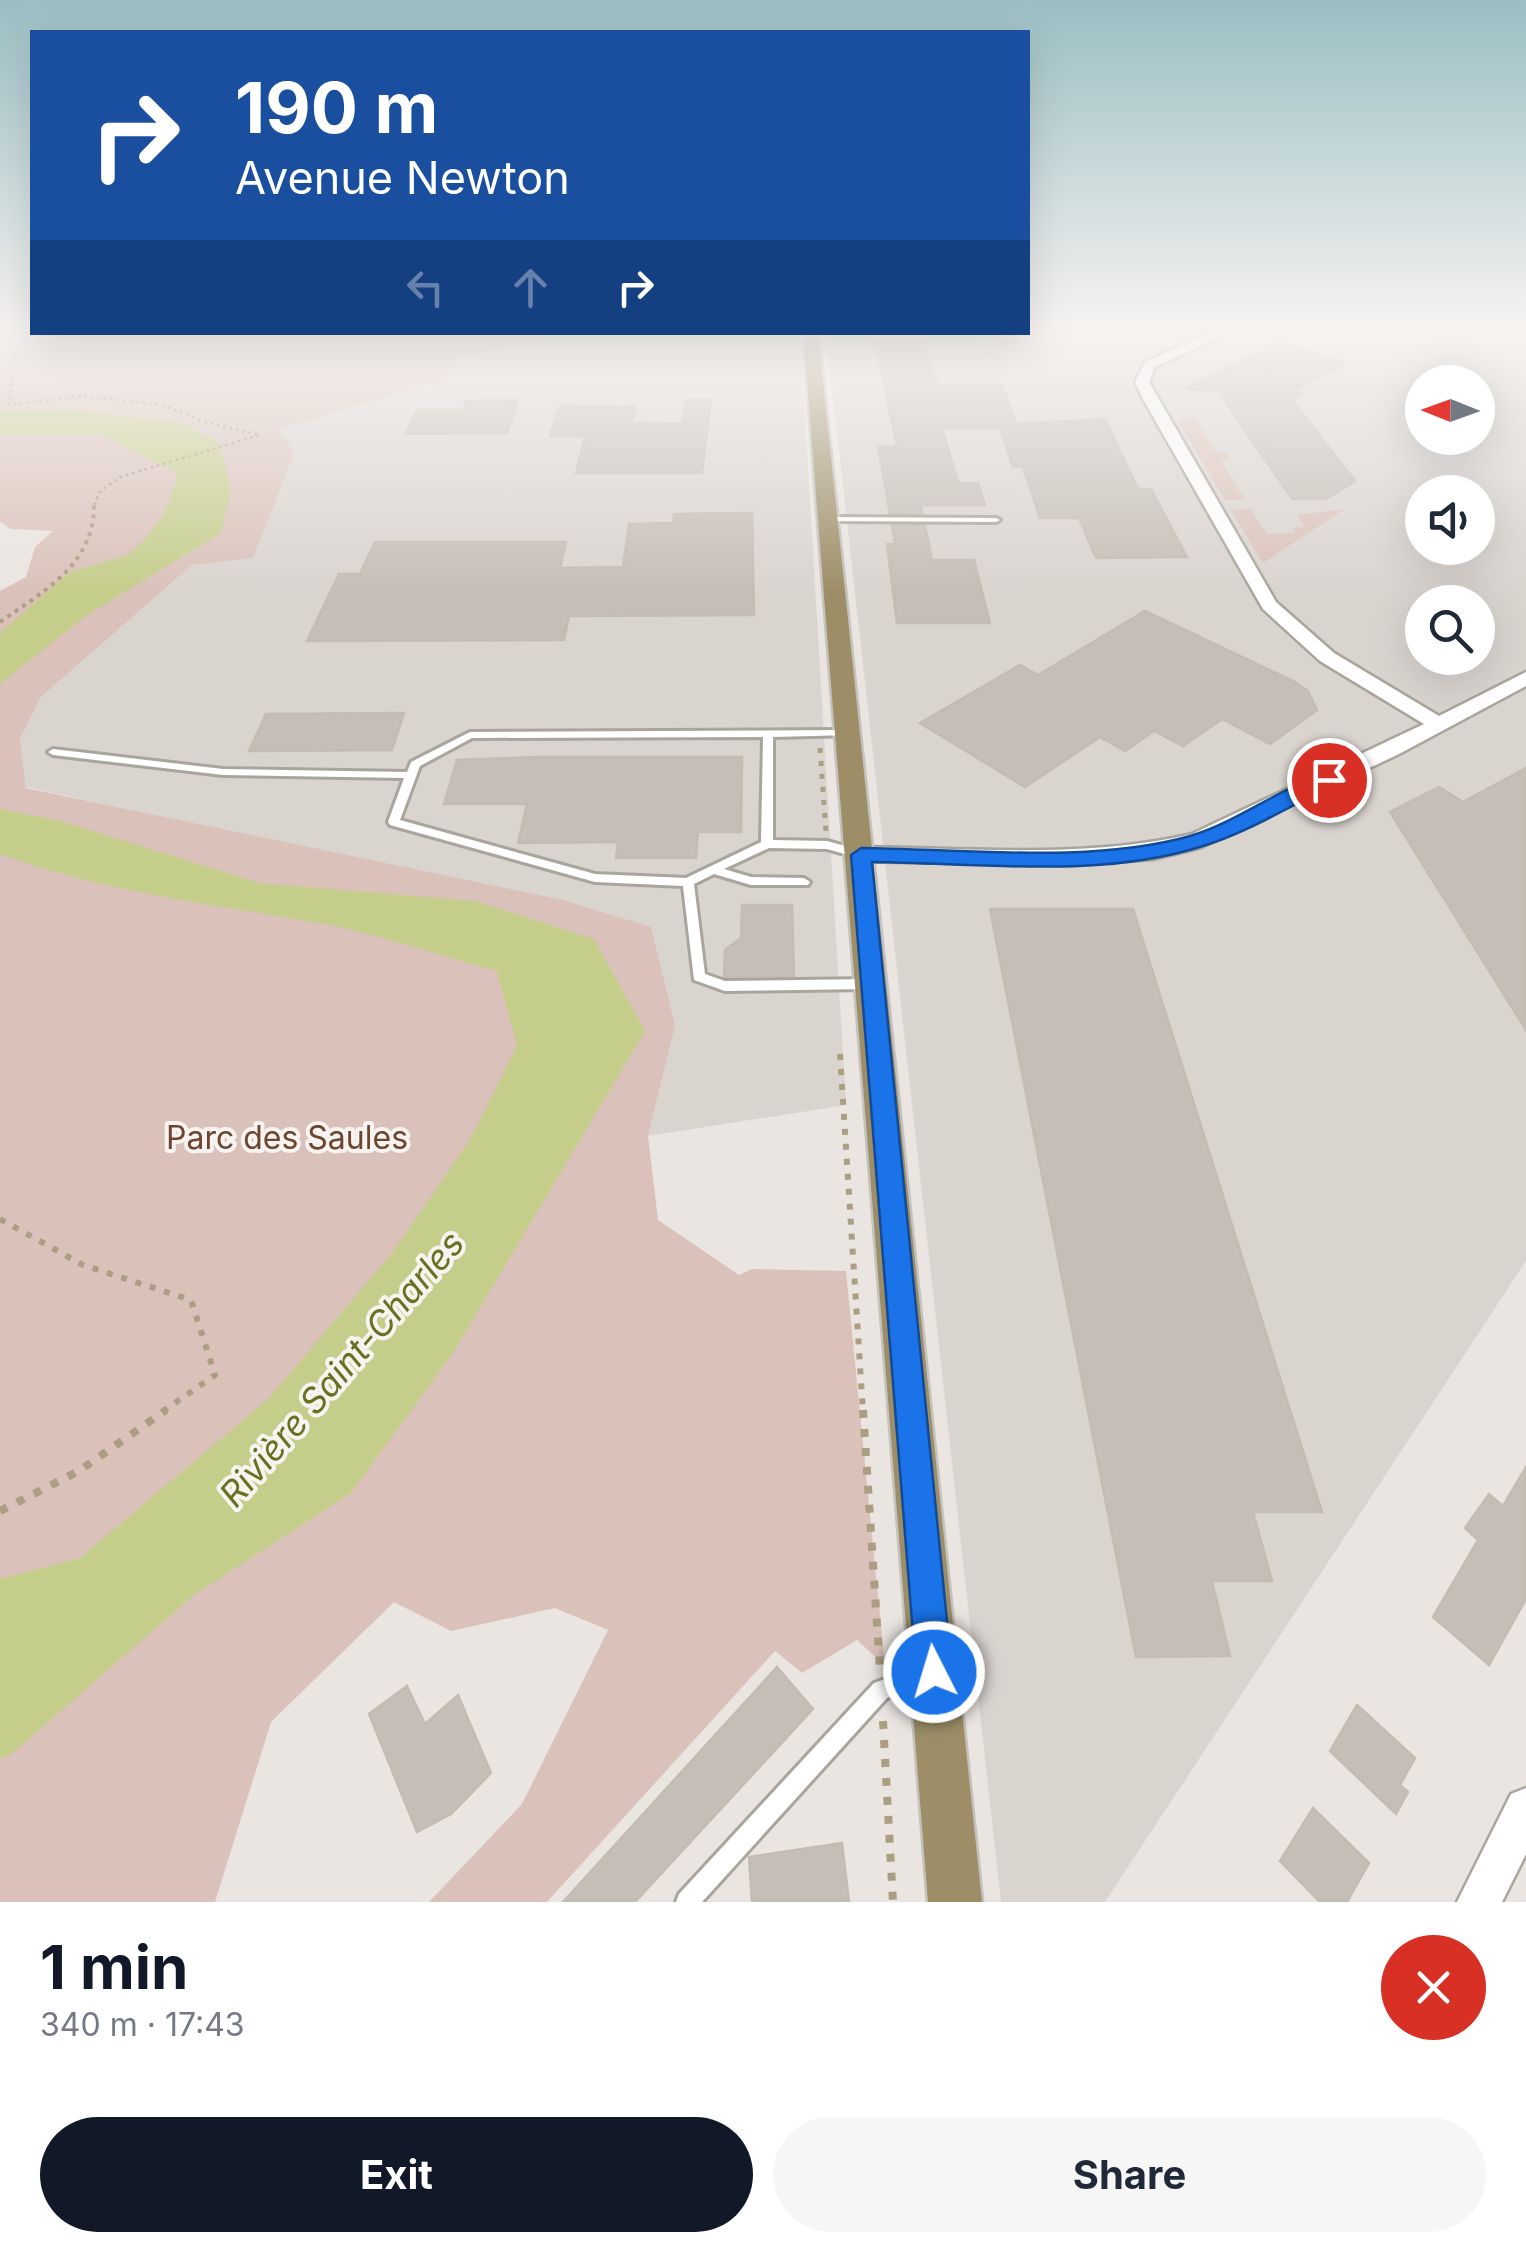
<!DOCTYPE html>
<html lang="en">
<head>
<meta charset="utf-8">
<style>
	:root { --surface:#fff; --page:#f6f6f7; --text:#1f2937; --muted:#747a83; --accent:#111827 }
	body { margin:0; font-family:Inter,sans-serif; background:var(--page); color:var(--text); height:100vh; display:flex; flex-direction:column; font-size:38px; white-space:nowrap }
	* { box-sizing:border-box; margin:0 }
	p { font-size:32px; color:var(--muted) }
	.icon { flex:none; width:55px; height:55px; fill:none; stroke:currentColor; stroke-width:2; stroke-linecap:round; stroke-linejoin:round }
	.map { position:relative; height:1902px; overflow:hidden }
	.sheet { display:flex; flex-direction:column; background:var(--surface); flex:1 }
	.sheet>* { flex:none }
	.hud { position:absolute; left:30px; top:30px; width:1000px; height:305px; border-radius:0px; box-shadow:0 10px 40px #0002; background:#1a4fa0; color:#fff; overflow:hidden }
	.needle { width:65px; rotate:271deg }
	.buttons { position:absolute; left:1405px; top:365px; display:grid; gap:20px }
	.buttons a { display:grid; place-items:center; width:90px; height:90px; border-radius:50%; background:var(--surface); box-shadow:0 10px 40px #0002; font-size:50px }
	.pin { position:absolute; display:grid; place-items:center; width:85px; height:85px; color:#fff; margin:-42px; border:5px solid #fff; border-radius:50%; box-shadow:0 2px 10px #0007 }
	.me { position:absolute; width:110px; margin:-55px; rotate:355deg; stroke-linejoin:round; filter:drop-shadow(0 0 8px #0008) }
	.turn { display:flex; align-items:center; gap:35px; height:210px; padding:0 40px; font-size:45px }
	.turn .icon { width:130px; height:130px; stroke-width:2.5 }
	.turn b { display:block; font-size:70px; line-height:85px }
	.lanes { display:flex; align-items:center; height:95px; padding:0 40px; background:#0003; justify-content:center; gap:50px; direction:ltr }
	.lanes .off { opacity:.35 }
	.round { display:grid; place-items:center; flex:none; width:105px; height:105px; border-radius:52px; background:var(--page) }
	.head { display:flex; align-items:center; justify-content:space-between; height:170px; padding:0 40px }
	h1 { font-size:60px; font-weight:700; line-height:75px; color:var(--accent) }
	.action { display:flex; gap:20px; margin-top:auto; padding:20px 40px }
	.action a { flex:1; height:115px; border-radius:60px; background:var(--accent); color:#fff; font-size:40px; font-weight:700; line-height:115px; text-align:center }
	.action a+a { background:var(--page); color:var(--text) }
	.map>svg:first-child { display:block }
	.built { fill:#dad4cf; fill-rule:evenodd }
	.green { fill:#dac2ba }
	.water { fill:#c5cd8b }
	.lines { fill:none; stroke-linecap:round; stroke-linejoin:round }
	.river { fill:#c5cd8b; fill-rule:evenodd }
	.building { fill:#c5beb6; stroke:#c3bcb3; stroke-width:2.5 }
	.lane-casing { stroke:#aaa59c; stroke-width:6 }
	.street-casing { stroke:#aaa59c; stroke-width:5 }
	.primary-casing { stroke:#c4c2bd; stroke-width:5 }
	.path-far4 { stroke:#ac9e82; stroke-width:2.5; stroke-dasharray:2.5 4; stroke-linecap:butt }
	.path-far3 { stroke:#ac9e82; stroke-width:4; stroke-dasharray:4 5; stroke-linecap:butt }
	.path-far2 { stroke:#ac9e82; stroke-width:5; stroke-dasharray:5 8; stroke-linecap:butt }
	.path-far1 { stroke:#ac9e82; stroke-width:6; stroke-dasharray:6 9; stroke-linecap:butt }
	.path { stroke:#ac9e82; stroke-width:8; stroke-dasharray:8 11; stroke-linecap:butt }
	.lane { fill:#fff; fill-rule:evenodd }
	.street { fill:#fff; fill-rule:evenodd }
	.primary { fill:#9d8e67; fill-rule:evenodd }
	.route { fill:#1a73e8; stroke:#114b97; stroke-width:2.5 }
	.labels { text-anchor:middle; stroke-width:8; stroke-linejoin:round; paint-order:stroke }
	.park-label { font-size:32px; fill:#6e452f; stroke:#f7f3f0 }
	.water-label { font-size:35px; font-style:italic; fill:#677220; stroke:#f7f3f0 }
</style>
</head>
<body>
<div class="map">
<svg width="1526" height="1902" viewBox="0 0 1526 1902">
	<rect width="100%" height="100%" fill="#eae5e0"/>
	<path class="built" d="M1028,327H1526V1261L1105,1902H1001L826,333L1028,332ZM1422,382H1478V438H1422ZM1422,492H1478V548H1422ZM1422,602H1478V658H1422Z
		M556,333H800L846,1105L648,1136L675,1026L260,838L26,787L20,739L41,697L192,565L253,558L278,430L459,358Z"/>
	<path class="green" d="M0,327H32V332L556,333L459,358L445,379L279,429L294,453L253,558L192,565L41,697L20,739L26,788L563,900L651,927L675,1026L648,1136L658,1220L739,1275L752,1269L846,1271L885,1666L857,1640L802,1673L775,1651L547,1902H429L522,1804L608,1630L555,1608L451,1631L394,1602L271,1722L215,1902H0V591L26,577L35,547L53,531L11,529L0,522Z
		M1194,417L1216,452L1227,453L1231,460L1221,461L1245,500H1225L1178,421Z
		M1251,509L1267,534L1296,533L1293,528L1305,527L1297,515L1345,509L1263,563L1231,510Z"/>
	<path class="water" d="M73,410L182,423L219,443L231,489L221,533L87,615L0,684V633L70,572L167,543L186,509L182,476L100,434H0V411Z
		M0,809L61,821L259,883L475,901L594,939L645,1031L453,1353L351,1493L194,1595L9,1756L0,1758V1579L80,1558L269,1398L392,1253L470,1140L517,1046L497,971C436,955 374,932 313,922C206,904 102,891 0,854Z"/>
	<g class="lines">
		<path class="river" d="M183,443L204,449L208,455C207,474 206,492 198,510C184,542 139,601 99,591L94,584L99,577C143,547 175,515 179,460L169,452Z"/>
	</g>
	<path class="building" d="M873,332H917L938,385H1002L1016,424L1105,419L1138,489H1151L1187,557L1096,558L1079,518H1040L1023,467H1013L1000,428H942L958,483H978L985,505H921L922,514H890L878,446H897Z
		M1279,342L1346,363L1294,391L1304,394L1292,400L1355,481L1326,499H1292L1218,391L1184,389Z
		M518,400L507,433L406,434L417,410H463L467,401Z
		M686,400H711L702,473H576L585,436H550L560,406L635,407L632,423L683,424Z
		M752,513L754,615L569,616L564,640L307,641L339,574H360L375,542H566L560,568L623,567L629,524L673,523L674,514Z
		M892,525H925L932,560H974L990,623H897L887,544H895Z
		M1145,611L1295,682L1308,691L1317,710L1270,744L1222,719L1183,746L1154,731L1125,751L1100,737L1025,787L920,723L1020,665L1038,675Z
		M404,713L392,750L249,751L266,714Z
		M536,757H742L741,832H698L696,858H616L618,842L518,843L527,804H444L457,760Z
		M1526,768V1030L1390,812L1439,787L1463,802Z
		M742,905H792L794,976L724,977L725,950L741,938Z
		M990,909H1133L1322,1512H1253L1272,1581H1212L1230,1656L1136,1657Z
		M1526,1467V1599L1489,1665L1433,1617L1478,1540L1465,1528L1489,1494L1503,1506Z
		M777,1667L813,1709L635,1902H563Z
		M407,1686L425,1724L458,1695L491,1773L451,1814L417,1832L369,1714Z
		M1357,1705L1415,1758L1400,1785L1408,1792L1396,1814L1330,1751Z
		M1313,1808L1369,1863L1347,1902H1320L1280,1861Z
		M842,1843L849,1902H752L749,1857Z"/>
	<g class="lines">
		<g class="lane-casing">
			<path id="lane" d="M825,517L996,518L1000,520L996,522L828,521H825Z
				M848,730L853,733L852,735L773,737V840L827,841L863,851L865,854L863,857L859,858L827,849L769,848L724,869L751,877L804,878L810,882L808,885H751L714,874L694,884L705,974L725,981L870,979L875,981L876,984L875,987L870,989L725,991L694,980L683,886L595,882L390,825L388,822L404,778L223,775L53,755L48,752L53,749L223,769L407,772L411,762L470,732ZM763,737L761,842L686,878L595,874L400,820L420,766L472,738Z
				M927,1664L934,1667L937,1674L934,1681L887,1698L702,1902H676L679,1894L874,1683Z"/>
		</g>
		<g class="street-casing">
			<path id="street" d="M1223,327H1240L1155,367L1149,382L1276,602L1334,653L1439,716L1526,672V686L1399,754L1199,848L1153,859L1072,865L853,861L849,855L853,849L861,847C970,848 1085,859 1192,834L1424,724L1320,661L1263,609L1143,399L1135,382L1145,362Z
				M1526,1788V1854L1502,1902H1457L1511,1794Z"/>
		</g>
		<g class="primary-casing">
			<path id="primary" d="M803,332H818L982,1902H928Z"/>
		</g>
		<path class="path-far4" d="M33,332L15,353L9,405L83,396L163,405L201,421L260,435L120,477L100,491L94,506"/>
		<path class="path-far3" d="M0,622C44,591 95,564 94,504"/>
		<path class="path-far2" d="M820,748L826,832"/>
		<path class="path-far1" d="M840,1054L863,1412
			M0,1219L83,1265L191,1300L215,1375L162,1412"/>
		<path class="path" d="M863,1410L880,1670
			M0,1511L79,1471L166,1410
			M883,1721L893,1902"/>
		<use href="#lane" class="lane"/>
		<use href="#street" class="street"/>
		<use href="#primary" class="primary"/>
	</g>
	<linearGradient id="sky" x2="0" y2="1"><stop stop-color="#9abec3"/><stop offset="0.55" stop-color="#f6f3f1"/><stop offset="1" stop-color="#f6f3f1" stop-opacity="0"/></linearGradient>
	<rect width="1526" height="593" fill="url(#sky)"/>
	<path class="route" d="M1329,773L1339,780L1336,784C1293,804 1249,832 1203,846C1101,879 979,863 872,862L952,1672L947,1685L934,1690L921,1685L916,1672L851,855L861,848C964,849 1091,864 1190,836C1238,822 1280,787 1329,773Z"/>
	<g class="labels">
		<g class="park-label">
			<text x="287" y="1149">Parc des Saules</text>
		</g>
		<g class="water-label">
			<text transform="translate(342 1369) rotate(-49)" y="12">Rivière Saint-Charles</text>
		</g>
	</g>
</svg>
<div class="buttons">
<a><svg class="needle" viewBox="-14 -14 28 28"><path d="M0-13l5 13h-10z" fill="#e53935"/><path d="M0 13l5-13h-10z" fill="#747a83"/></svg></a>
<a><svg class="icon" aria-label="sound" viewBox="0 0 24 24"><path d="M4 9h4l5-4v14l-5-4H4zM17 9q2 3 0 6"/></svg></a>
<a><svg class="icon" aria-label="search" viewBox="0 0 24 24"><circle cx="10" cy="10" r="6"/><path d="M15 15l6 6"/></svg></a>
</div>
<div class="pin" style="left:1329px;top:780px;background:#d93025"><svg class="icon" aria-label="arrive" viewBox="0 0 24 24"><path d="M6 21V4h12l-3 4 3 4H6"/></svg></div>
<svg class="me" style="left:934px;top:1672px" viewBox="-20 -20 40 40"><circle r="17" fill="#1a73e8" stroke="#fff" stroke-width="3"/><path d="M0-11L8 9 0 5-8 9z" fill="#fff"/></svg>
<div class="hud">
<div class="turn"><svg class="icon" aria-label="right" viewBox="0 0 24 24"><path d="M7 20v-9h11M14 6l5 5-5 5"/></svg><div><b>190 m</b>Avenue Newton</div></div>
<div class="lanes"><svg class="icon off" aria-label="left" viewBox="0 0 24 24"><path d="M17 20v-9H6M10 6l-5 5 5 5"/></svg><svg class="icon off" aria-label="ahead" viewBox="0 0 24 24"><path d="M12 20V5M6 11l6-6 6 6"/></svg><svg class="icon" aria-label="right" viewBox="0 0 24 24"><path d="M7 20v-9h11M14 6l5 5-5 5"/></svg></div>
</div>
</div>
<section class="sheet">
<div class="head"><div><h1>1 min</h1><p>340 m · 17:43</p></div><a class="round" style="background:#d93025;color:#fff"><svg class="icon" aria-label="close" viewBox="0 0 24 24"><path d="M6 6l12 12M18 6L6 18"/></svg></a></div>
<div class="action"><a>Exit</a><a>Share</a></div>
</section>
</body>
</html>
